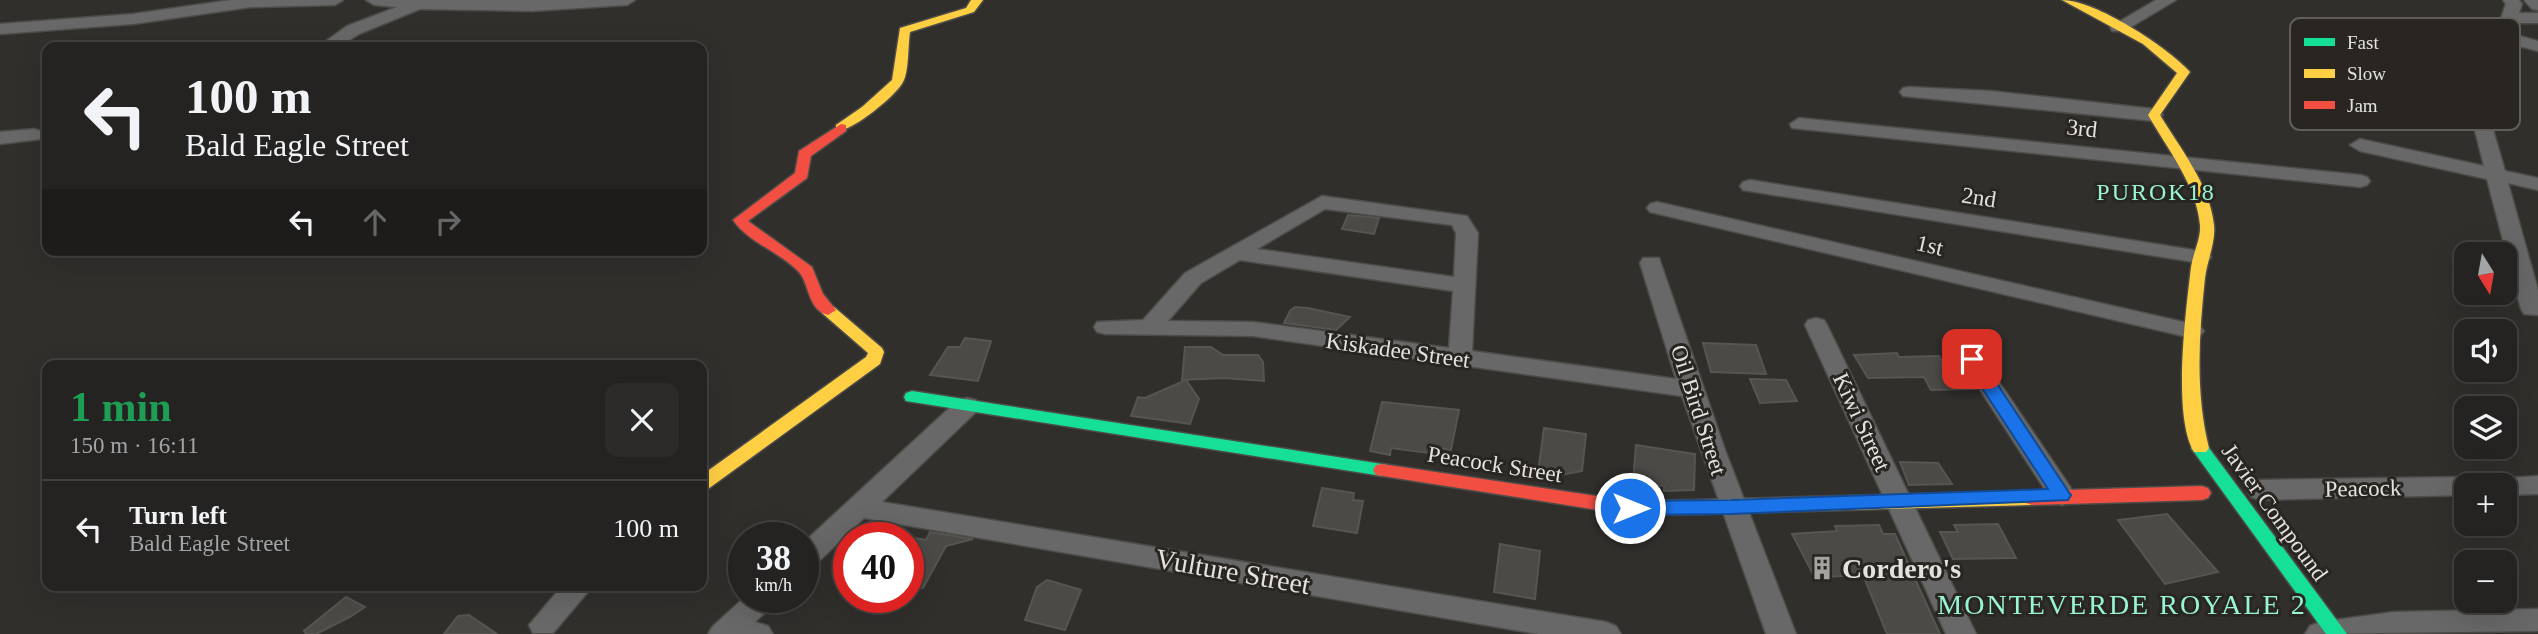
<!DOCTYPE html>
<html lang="en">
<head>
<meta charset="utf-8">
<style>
	:root { --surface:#252321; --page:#2d2b2a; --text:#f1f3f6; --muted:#a3a4a5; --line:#42403f }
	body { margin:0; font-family:"Times New Roman",serif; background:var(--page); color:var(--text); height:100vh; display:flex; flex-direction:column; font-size:26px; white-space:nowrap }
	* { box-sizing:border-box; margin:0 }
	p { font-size:23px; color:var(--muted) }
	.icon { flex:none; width:38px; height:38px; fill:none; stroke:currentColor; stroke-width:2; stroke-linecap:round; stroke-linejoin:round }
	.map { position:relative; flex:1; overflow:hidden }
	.details { position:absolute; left:42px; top:360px; width:665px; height:231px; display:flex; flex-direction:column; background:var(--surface); border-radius:14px; box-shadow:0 7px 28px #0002,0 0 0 2px var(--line) }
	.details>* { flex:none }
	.hud { position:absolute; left:42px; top:42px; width:665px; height:214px; border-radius:14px; box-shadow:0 7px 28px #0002,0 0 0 2px var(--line); background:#252321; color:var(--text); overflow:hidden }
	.needle { width:46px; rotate:169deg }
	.buttons { position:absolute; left:2454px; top:242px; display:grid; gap:14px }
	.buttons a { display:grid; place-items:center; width:63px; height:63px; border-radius:14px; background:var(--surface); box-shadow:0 7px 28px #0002,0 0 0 2px var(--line); font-size:35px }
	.speed { position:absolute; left:728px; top:522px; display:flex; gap:14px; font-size:35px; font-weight:700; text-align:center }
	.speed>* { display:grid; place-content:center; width:91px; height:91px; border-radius:50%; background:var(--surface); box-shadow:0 7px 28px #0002,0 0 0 2px var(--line); line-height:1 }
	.speed small { font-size:18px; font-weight:400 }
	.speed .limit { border:10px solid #d22; background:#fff; color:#111 }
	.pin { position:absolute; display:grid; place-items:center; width:60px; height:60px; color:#fff; margin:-30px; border-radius:14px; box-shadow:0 4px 10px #0006 }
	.me { position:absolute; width:77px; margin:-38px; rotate:90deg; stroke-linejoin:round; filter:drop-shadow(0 0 5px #0008) }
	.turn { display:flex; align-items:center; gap:24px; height:147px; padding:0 28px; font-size:32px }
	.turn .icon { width:91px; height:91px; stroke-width:2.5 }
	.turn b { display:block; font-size:49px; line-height:60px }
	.lanes { display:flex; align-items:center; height:66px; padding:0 28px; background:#0003; justify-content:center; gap:35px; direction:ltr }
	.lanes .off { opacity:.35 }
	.round { display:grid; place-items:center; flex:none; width:74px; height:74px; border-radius:14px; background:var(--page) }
	.overview { display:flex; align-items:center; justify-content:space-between; height:119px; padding:0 28px }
	h1 { font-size:42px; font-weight:800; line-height:52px; color:#1e9e55 }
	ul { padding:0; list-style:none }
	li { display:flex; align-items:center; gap:21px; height:98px; padding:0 28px; border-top:2px solid var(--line) }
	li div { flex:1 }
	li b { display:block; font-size:26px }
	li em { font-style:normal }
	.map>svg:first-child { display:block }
	.building { fill:#4b4a47; stroke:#575552; stroke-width:2 }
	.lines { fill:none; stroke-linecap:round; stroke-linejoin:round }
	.street-casing { stroke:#4d4c49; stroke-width:3 }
	.fast-casing { stroke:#4d4c49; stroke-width:3 }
	.slow-casing { stroke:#4d4c49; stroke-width:3 }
	.jam-casing { stroke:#4d4c49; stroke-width:3 }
	.street { fill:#686868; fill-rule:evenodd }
	.fast { fill:#16e098; fill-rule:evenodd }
	.slow { fill:#ffcf43; fill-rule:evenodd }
	.jam { fill:#f24e42; fill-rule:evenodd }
	.route { fill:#1a73e8; stroke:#114b97; stroke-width:2 }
	.labels { text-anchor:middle; stroke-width:6; stroke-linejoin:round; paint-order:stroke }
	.street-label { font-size:23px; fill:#e4e2df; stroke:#292520 }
	.neighbourhood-label { font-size:24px; letter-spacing:2px; fill:#97f4d5; stroke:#292520 }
	.near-poi-label { font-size:28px; font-weight:bold; fill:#e4e2df; stroke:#292520; text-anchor:start }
	.near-street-label { font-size:28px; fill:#e4e2df; stroke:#292520 }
	.near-neighbourhood-label { font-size:28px; letter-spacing:2px; fill:#97f4d5; stroke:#292520 }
	.key { fill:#292520; stroke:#615e59; stroke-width:2 }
	.key-label { font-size:19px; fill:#e4e2df }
</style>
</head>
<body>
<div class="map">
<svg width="2538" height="634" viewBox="0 0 2538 634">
	<rect width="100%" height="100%" fill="#312f2c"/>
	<path class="building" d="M1348,215L1379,218L1374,234L1342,229Z
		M1295,307L1308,308L1350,317L1336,330L1284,323L1290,311Z
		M965,338L991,341L978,381L930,375L948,347H960Z
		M1703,343L1756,345L1766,374L1711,372Z
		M1185,347H1211L1223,355H1258L1263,362L1264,381L1224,378L1182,380Z
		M1897,353L1899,357L1939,356L1942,361H1958L1976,389L1931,390L1924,377L1868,378L1854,355Z
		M1750,379L1786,380L1797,401L1760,403Z
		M1186,380L1199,399L1190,424L1131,416L1138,397L1145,398Z
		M1382,402L1459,410L1451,450L1437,448L1436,454L1391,448L1390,455L1370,451Z
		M1544,428L1586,434L1582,471L1561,475L1539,465Z
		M1636,445L1695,454L1694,490L1664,491V486L1633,481Z
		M1900,462L1938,463L1952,484L1909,485Z
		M1322,488L1354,493L1353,500L1363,501L1357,533L1313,526Z
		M2167,514L2218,572L2165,584L2118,520Z
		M1998,524L2016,558L1953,559L1940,532H1958L1954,525Z
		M1879,525L1883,534H1895L1940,634H1887L1863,575L1822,577L1820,573L1813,574L1792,534L1837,531L1835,526Z
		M930,532L973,539L946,546L923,588L908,585V537L926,540Z
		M1500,544L1540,551L1535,599L1494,592Z
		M1047,580L1081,590L1065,630L1025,620L1037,587Z
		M346,597L365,607L350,617L316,634H306L304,631Z
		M469,615L497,634H444L458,616Z"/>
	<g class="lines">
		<g class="street-casing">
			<path id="street" d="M231,0H343L335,5L251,7L133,24L0,34V24L133,14Z
				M366,0H635L627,5L532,11L420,9L359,34L338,47H318L347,26L397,7L374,5Z
				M2156,0H2176L2124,31H2112L2110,27Z
				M2503,0H2519L2522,4L2519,13H2538V23H2516L2512,34L2538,41V51L2508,43L2493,68L2489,116L2505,171L2538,178V190L2508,183L2538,290V315L2524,314L2521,309L2487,179L2360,151L2350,145L2360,139L2484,166L2472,119L2391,98L2388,94L2397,89L2471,108L2475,71L2349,38L2346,34L2355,29L2479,61L2494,37L2506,4Z
				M2524,0H2538V10L2532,9Z
				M1909,87L1990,91L2154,109L2163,115L2154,121L1903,96L1900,92L1903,88Z
				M1799,118L2360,175L2367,177L2370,181L2367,185L2360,187L1792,128L1790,124Z
				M34,129L41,131L44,135L41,139L0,144V132Z
				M1750,180L2200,251L2208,252L2211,257L2208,262L2200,263L1743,190L1740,186L1743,182Z
				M1322,196L1467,216L1478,233L1472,351L1676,379L1640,263L1643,258H1659L1725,450L1796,634H1766L1682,396L1253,336L1105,334L1097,332L1094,327L1097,322L1143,320L1185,273ZM1325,209L1452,225L1456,233L1454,277L1257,249ZM1240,260L1453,291L1449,348L1253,322L1168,321L1201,283Z
				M1657,202L2192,324L2200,326L2204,331L2200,336L2192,338L1650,212L1647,208L1650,204Z
				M1816,318L1824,320L1827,325L1976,634H1946L1805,325L1808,320Z
				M1972,351L1980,354L2071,488L2075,495L2071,502L2062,505L2053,502L1960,359L1964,354Z
				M967,398L976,400L979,406L976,412L882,502L1606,622L1616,626L1621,634H1538L864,518L813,567L803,570V543L958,400Z
				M2538,476V494L2504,495V485H2492L2495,479Z
				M2466,477L2475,479L2478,485H2466V495L2260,500L2251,497L2247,490L2251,483L2260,480Z
				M562,586H593L553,633H533L529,625Z
				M745,597H777L773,605L755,622L768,626L773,634H708L713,626Z
				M2538,609V631L2305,634L2310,626L2320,622L2394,612Z"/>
		</g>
		<g class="fast-casing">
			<path id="fast" d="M912,391L1382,464L1388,465L1391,470L1388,475L1382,476L906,401L904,397L906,393Z
				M2200,442L2206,444L2347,634H2326L2194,452L2191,448L2194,444Z"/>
		</g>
		<g class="slow-casing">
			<path id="slow" d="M971,0H983L974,12L910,32C908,44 909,73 903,82C896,96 850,133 836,131V125L862,107L892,80L900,28L966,8Z
				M2062,0C2095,0 2168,47 2190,72L2160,115C2180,148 2210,185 2214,225C2216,242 2207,261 2205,278C2199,334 2195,392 2209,448L2206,452H2194C2172,415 2186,311 2191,267C2193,253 2201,239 2200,225C2197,186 2167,148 2148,115L2177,73L2143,44Z
				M828,305L834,307L882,348L884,352L880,364L708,489L702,490V475L866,357L868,353L822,313L820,310Z
				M2032,491L2038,493L2041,498L2038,503L2032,505L1699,514L1693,512L1690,507L1693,502L1699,500Z"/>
		</g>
		<g class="jam-casing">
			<path id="jam" d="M841,124L846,125V131L811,156L807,178L748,221L812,267L823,294L836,310L828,315C807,310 810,283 798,271C778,251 749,243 733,220L795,173L799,151Z
				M1382,464L1630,501L1699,500L1705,502L1708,507L1705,512L1699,514L1630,515L1376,475L1373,470L1376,465Z
				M2202,486L2208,488L2211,493L2208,498L2202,500L2032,505L2026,503L2023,498L2026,493L2032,491Z"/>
		</g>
		<use href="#street" class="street"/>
		<use href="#fast" class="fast"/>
		<use href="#slow" class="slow"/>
		<use href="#jam" class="jam"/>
	</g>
	<path class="route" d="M1972,353L1978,355L2068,491L2071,495L2068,500L1731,514L1630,515L1624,513L1621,508L1624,503L1630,501L1731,500L2048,489L1963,359Z"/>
	<defs>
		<g id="building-bare" transform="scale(1.89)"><path d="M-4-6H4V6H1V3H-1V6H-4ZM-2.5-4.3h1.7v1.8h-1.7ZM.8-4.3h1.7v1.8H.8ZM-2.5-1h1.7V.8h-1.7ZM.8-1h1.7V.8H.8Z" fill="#a5a3a0" stroke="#292520" stroke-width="2.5" paint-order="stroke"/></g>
	</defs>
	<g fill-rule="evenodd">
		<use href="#building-bare" x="1822" y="568"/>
	</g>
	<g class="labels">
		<g class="street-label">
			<text transform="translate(2082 128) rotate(6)" y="8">3rd</text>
			<text transform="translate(1979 197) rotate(9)" y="8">2nd</text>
			<text transform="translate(1930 245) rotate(13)" y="8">1st</text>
			<text transform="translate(1398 350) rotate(8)" y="8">Kiskadee Street</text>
			<text transform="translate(1699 410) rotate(72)" y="8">Oil Bird Street</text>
			<text transform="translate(1862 422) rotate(65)" y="8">Kiwi Street</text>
			<text transform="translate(1495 464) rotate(9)" y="8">Peacock Street</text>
			<text transform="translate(2363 488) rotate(-1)" y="8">Peacock</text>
			<text transform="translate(2275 512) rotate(54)" y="8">Javier Compound</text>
		</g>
		<g class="neighbourhood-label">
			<text x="2156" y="200">PUROK18</text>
		</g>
		<g class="near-poi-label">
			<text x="1842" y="578">Cordero's</text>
		</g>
		<g class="near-street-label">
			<text transform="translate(1233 571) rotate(10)" y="10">Vulture Street</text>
		</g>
		<g class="near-neighbourhood-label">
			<text x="2122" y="614">MONTEVERDE ROYALE 2</text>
		</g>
	</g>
	<rect x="2290" y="18" width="230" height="112" rx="10" class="key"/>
	<rect x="2304" y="38" width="31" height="8" fill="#16e098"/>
	<rect x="2304" y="69" width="31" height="9" fill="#ffcf43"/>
	<rect x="2304" y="101" width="31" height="8" fill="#f24e42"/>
	<g class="key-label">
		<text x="2347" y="49">Fast</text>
		<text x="2347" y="80">Slow</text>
		<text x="2347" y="112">Jam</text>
	</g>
</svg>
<div class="buttons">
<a><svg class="needle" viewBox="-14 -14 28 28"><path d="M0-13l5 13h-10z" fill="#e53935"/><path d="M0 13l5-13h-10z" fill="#a3a4a5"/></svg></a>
<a><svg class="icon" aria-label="sound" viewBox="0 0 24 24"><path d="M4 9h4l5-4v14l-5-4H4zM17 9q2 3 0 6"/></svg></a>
<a><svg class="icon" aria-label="layers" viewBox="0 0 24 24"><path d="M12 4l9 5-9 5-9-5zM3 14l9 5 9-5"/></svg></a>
<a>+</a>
<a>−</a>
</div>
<div class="speed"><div>38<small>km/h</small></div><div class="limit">40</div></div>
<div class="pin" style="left:1972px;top:359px;background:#d93025"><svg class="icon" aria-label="arrive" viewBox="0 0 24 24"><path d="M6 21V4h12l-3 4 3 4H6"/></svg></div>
<svg class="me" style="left:1630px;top:508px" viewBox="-20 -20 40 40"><circle r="17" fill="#1a73e8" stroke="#fff" stroke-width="3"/><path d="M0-11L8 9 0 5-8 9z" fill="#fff"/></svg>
<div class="hud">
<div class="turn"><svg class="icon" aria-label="left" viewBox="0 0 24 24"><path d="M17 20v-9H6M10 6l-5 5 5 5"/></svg><div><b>100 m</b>Bald Eagle Street</div></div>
<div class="lanes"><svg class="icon" aria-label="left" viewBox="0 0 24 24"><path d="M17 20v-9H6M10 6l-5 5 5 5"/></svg><svg class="icon off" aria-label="ahead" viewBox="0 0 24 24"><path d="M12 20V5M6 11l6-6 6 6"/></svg><svg class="icon off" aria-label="right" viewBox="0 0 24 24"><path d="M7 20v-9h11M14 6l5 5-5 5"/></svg></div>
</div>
<section class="details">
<div class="overview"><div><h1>1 min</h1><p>150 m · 16:11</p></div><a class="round"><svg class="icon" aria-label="close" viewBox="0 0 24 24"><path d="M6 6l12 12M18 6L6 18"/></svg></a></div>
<ul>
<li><svg class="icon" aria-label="left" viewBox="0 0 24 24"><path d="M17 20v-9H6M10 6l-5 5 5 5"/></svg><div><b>Turn left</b><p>Bald Eagle Street</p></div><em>100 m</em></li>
</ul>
</section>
</div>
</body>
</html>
